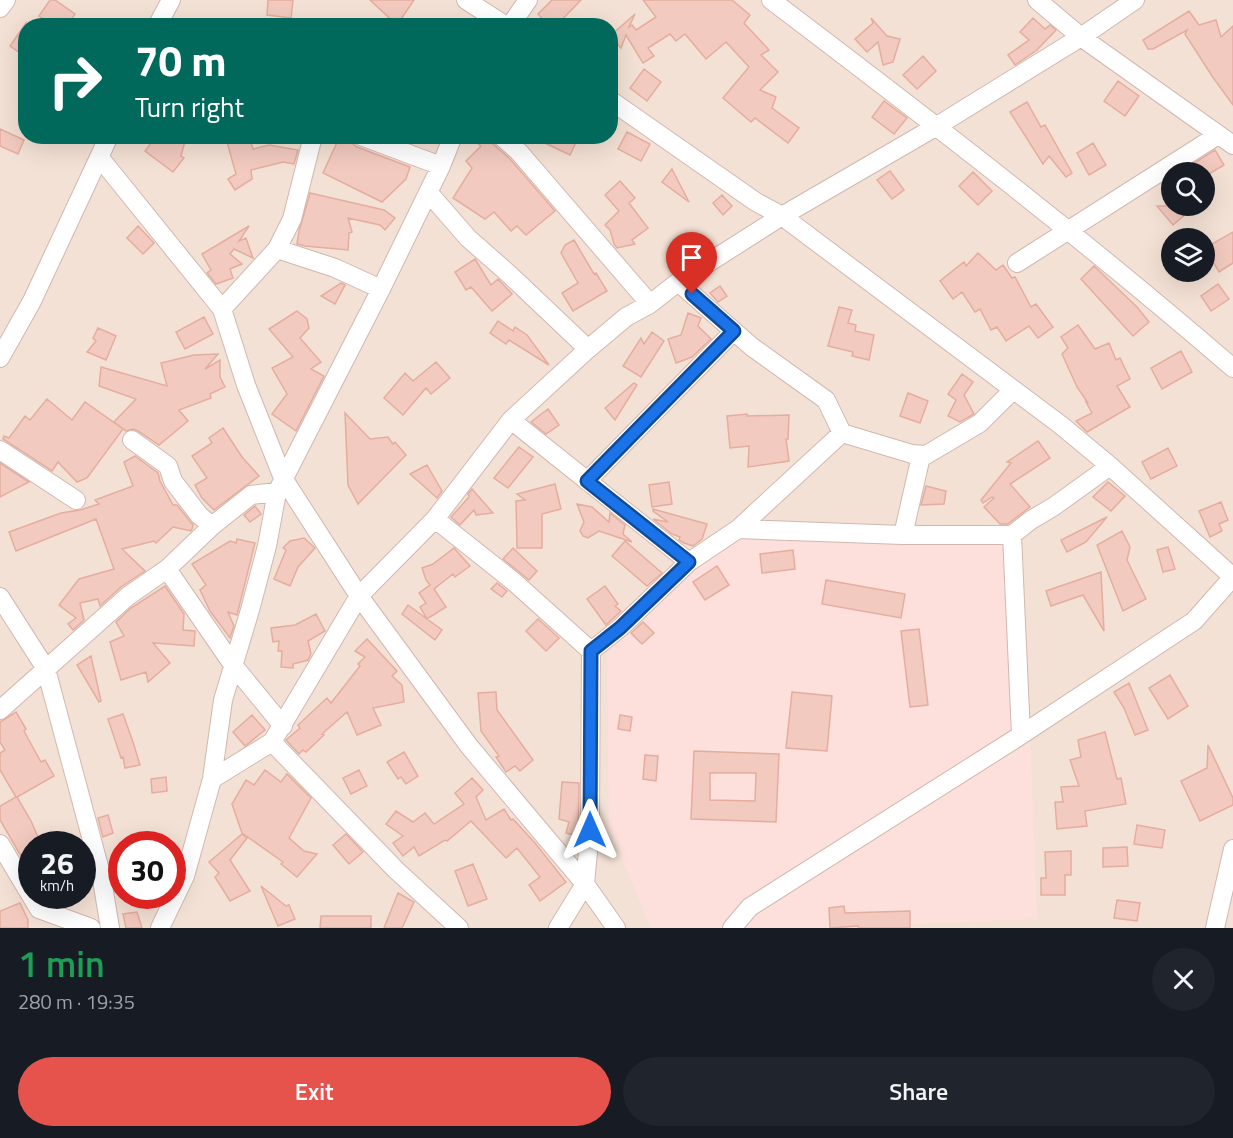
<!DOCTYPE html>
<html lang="en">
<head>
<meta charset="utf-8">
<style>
	:root { --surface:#171b24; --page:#20242c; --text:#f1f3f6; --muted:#9ea1a6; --accent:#e6534d }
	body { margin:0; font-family:"Titillium Web",sans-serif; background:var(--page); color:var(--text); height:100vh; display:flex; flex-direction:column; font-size:22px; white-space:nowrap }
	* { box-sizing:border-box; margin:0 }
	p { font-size:20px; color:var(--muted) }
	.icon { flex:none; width:33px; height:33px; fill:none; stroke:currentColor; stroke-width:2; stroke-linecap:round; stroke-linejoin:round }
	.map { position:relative; height:928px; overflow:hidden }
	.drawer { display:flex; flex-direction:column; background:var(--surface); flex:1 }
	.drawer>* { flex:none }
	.banner { position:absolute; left:18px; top:18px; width:600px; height:126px; border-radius:24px; box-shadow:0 6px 24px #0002; background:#00695c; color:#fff; overflow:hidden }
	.fabs { position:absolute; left:1161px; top:162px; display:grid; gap:12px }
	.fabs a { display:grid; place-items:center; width:54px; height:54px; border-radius:50%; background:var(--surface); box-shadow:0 6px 24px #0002; font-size:30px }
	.speed { position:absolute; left:18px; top:831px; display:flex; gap:12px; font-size:30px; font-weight:700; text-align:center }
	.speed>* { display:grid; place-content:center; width:78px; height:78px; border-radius:50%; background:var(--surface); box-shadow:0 6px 24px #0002; line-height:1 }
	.speed small { font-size:15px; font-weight:400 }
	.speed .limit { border:9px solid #d22; background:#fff; color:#111 }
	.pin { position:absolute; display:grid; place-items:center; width:51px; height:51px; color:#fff; margin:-62px -26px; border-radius:50% 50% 50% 0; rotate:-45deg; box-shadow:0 0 6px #0007 }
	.pin .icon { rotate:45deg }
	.me { position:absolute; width:66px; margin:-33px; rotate:0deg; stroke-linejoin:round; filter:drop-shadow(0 0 4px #0008) }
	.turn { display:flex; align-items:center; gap:21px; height:126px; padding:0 18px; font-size:27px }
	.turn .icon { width:78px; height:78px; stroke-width:2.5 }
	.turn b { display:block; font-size:42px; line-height:51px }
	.round { display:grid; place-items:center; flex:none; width:63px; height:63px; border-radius:32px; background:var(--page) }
	.overview { display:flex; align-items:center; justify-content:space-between; height:102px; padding:0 18px }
	h1 { font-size:36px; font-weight:600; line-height:45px; color:#1e9e55 }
	.action { display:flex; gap:12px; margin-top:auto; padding:12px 18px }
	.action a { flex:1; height:69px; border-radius:36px; background:var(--accent); color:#fff; font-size:24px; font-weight:600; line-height:69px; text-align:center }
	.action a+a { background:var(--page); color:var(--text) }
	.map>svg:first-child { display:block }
	.residential { fill:#f4e1d5; fill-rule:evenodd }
	.commercial { fill:#fddfdb }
	.building { fill:#f2cabf; stroke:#e5ad9f; stroke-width:1.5; fill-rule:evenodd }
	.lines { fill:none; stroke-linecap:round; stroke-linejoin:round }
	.minor-casing { stroke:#d1b8af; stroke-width:20 }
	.minor { stroke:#fff; stroke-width:18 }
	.route-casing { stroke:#114b97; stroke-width:15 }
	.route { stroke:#1a73e8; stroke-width:10 }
</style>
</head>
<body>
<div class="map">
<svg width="1233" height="928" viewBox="0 0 1233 928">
	<rect width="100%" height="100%" fill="#fcf0e7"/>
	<path class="residential" d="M0,0H1233V928H0ZM26,26H610V136H26ZM1172,172H1204V206H1172ZM1172,238H1204V272H1172ZM32,844H82V896H32ZM122,844H172V896H122Z"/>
	<path class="commercial" d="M1000,527L1023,554L1037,919L819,928H651L609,827L607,642L734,529Z"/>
	<path class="building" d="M50,0H55L75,14L67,26H54L39,16Z
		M268,0H293L291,18L267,15Z
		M370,0H414L397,25Z
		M552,0H581L556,26H549L538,14Z
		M643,0H732L750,15L744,23L769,50L761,55L778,72L760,90L776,97L772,108L799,128L788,143L755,118L751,122L723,98L749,67L726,42L706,59L685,34L676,41L670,34L648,48L654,56L643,63L626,35L621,48L610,36L635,14L629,27L632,25L636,30L656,17Z
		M1189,11L1199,25L1216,20L1221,37L1233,26V105L1212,76L1185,34L1187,30L1153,49H1148L1143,40Z
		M871,18L887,36L900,39L893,62L883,65L878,42L867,52L855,39L873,23Z
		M1033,18L1045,29L1050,25L1056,30L1037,50L1015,65L1008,55L1029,40L1020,32Z
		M26,23V57L10,46Z
		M923,56L936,71L917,89L903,75Z
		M644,69L661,82L647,101L630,88Z
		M1118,81L1139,96L1125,116L1104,101Z
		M884,101L907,118L894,134L872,117Z
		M1027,102L1041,127L1045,125L1072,173L1066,177L1049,156L1043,164L1010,112Z
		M0,129L24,140L18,154L0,146Z
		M627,132L650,144L641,161L618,149Z
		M156,136H184L182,140L185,141L181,156L184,158L173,172L145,151Z
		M245,136H249L253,149L269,145L298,150L294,164L283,162L251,170L252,179L235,190L228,179L236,174L227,142Z
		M340,136H350L352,143L357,147L410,167L406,179L382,202L323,173Z
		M467,136L490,137L493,144L511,160L555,211L526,235L517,226L511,231L494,212L485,219L453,198L472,168L466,161L481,146Z
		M530,136H579L570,155Z
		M1093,143L1106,165L1089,175L1077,153Z
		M1215,150L1224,165L1204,177V172H1180Z
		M672,169L689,202L662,182Z
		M890,171L904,190L892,199L877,180Z
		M973,172L992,191L978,205L959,186Z
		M620,181L635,198L629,203L648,228L632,240L635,244L617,248L614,244L610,230L605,225L619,211L605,195Z
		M310,193L384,210L395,218L385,230L380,225L348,218L352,232L349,233L348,250L305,246L297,244L299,231Z
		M722,195L732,206L723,215L713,203Z
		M1157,206H1179L1186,214L1173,225Z
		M138,226L154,243L143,254L127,238Z
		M249,226L239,241L246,238L253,258L234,249L230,254L242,264L230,269L233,278L216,284L207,273L211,270L202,254Z
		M1233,232V263L1219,272L1205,248Z
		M574,240L594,274L596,273L607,291L573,311L562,293L578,283L561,253L565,245Z
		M978,253L996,270L1003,265L1012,278L1015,277L1031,307L1036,304L1053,327L1038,338L1029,326L1006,341L997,327L991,330L980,309L975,312L962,292L953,299L940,281L964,262L966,266Z
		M475,259L491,285L498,279L512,294L492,311L471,287L466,290L455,272Z
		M1094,266L1137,307L1149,322L1133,336L1081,279Z
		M341,283L345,285L335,304L321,296Z
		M1218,284L1229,299L1211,311L1201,296Z
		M720,286L727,296L718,302L710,293Z
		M839,307L852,310L848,323L856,325L855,331L874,335L869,360L852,356L853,352L828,346Z
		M297,311L307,319L309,328L300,338L321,362L311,369L324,376L296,431L272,414L287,394L272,368L293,357L269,329Z
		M688,313L701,318L698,326L711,339L692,357L676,363L668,339L681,335Z
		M204,317L213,334L185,349L176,332Z
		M498,321L513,331L515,327L527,335L549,365L509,340L506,344L490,333Z
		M1078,325L1095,349L1109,343L1116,360L1120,358L1130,379L1117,386L1130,407L1087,432L1076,421L1092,413L1086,402L1088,403L1077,387L1062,354L1068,348L1061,337Z
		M98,328L116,336L106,360L87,352L96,341L93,338Z
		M652,332L664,341L641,377L623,366L641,338L644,344Z
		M1181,351L1192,372L1162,389L1151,368Z
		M218,354L205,369L220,360V377L225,387L210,394L211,398L179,410L188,421L159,445L138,431L133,429L126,431L114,422L136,399L99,386L101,367L167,386L161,363L194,355Z
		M436,362L450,378L431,394L426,388L403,415L384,398L405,373L413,381Z
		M962,374L973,382L964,395L974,414L960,422L948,416L956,400L948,394Z
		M634,383L637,385L615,420L605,408Z
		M908,393L928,401L920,423L900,416Z
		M47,399L72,420L85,402L123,429L87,478L77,482L58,462L52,471L3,439L4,436L9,438L25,416L30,420Z
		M548,409L559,425L546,434L531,422Z
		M345,413L370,439L388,437L393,444L395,442L406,455L358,504L348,485Z
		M747,414V416L789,415L788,439H786L789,461L748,467L749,446L730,448L727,416Z
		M223,428L242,457L259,476L214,510L202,498L195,485L207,478L192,456L212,443L209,438Z
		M1038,441L1050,458L1010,484L1030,507L1008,524H1000L984,507L994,498L992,497L983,503L981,500L1011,463L1007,462Z
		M519,447L533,457L508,488L494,478Z
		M1168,448L1177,466L1151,479L1142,462Z
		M135,456L158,473L160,481L173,505H177L193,525L192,529L191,531L173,527L156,543L154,541L122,549L145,571L121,587L100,606L98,599L80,603L84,620L73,630L68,624L76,618L59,605L79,579L114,569L96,519L16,551L9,532L61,513L80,510L99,504L95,500L133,486L124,462Z
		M0,463L29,482L0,497Z
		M427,465L442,491L437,498L410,474Z
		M669,482L672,504L652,507L649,485Z
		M1108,482L1125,496L1111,511L1093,497Z
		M555,484L561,509L542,514V548H517L516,501L525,500L517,494Z
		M926,486L946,491L944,504L921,505Z
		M472,489L493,513L476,515L474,510L460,525L451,517L469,497L468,494Z
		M1221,502L1228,520L1219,524L1222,531L1210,537L1199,511Z
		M577,504L592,507L609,522L610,513L625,525L623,534L632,542L599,531L588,538L583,536L580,531L584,522Z
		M255,506L261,514L250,522L244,515Z
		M653,509L707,524L702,539L693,546L684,543L679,540L680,537L672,534L653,519L668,522L653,511Z
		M1107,517L1086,542L1067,552L1061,540Z
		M1122,531L1130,547L1127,560L1146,599L1123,611L1097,545Z
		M304,538L315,548L298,567L290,586L274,579L286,550L283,548L290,541Z
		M237,539L255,543L237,615L228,612L234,626L230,638L210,611L200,590L206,585L192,564L230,541L236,543Z
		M625,541L662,573L647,586L612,556Z
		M1168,547L1175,569L1163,572L1157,550Z
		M454,548L470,566L455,577L453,574L434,589L446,607L427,619L420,607L426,603L419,593L430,585L426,580L422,568L433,564Z
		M513,548L537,571L529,580L503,559Z
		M793,550L795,569L762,573L760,554Z
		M717,566L729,585L705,600L693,582Z
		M1101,572L1104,631L1083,595L1051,606L1046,591Z
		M826,580L905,594L901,618L822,604Z
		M497,583L507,591L502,597L491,589Z
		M165,586L184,614L183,630L195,631L194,646L153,643L170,663L148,682L146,672L121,680L110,642L124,636L116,622L131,608Z
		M605,586L618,604L615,606L621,611L606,625L587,599Z
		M408,605L442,630L435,640L402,614Z
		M316,614L325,631L308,641L311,654L308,660L293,664V668L281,667L282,651H278L279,641L273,642L271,628L295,625Z
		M538,619L559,638L546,651L526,631Z
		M643,622L654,633L642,644L631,633Z
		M919,629L928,705L910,707L901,631Z
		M367,639L397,671L392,676L402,685L404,702L373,708L381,725L357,735L347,712L322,734L324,735L306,752L303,750L299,754L286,740L300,728L298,725L327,698L331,703L360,666L358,664L365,657L355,651Z
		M91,656L101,701L99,702L77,665Z
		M1170,675L1188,706L1168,719L1149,688Z
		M1129,683L1148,730L1135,735L1124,708L1114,692Z
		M496,692L497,710L533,760L520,771L515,766L506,772L496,757L499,756L481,731L478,693Z
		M792,692L832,696L827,751L786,748Z
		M16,712L26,729L24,731L41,762L45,760L54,776L17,797L31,821L39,839L35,841L37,844H32V875L0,820V806L16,797L0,770V753L5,750L0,742V722Z
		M123,714L133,742L140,765L125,768L123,757L121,758L108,719Z
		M252,715L265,730L245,746L233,732Z
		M620,715L632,717L630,731L618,729Z
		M1105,732L1117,779L1121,778L1126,804L1085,811L1087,826L1057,829L1055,802H1063L1061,787L1079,786L1070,760L1081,757L1078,740Z
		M1208,745L1233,798V805L1200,821L1181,781L1207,768Z
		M694,751L779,754L776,822L691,819ZM710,773H756L755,801L710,800Z
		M404,752L418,776L406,784L401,777L398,779L387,762Z
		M645,755L658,756L656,781L643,779Z
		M265,770L281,782L287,774L311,798L289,838L304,851L317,854L297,877L281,864L283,862L242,833L232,804L246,780L254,785Z
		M359,770L367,786L351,794L343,778Z
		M166,777L167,791L152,793L151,779Z
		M472,778L483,790L476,797L486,820L504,809L511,820L513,819L535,843L566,882L540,901L529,885L540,877L517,848L506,858L471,821L447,841L445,840L419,856L414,847L403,856L393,843L403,836L386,824L396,811L413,822L425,813L434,824L464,804L455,793Z
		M562,782L579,783L578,836L566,833L569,822L559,819Z
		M108,815L113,833L103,837L98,818Z
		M1137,825L1165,830L1162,848L1134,844Z
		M242,834L247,838L230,860L250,891L230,901L215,877L219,873L209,862Z
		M346,834L363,852L349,864L333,845Z
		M1127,847L1128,866L1103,867V848Z
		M1071,851V875H1065V895H1041V878H1046L1045,852Z
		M473,864L487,899L468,906L455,871Z
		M261,886L286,906L289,905L295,919L278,926Z
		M398,893L414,902L402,928H384Z
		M1117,900L1140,903L1137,921L1114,918Z
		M20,903L28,920V928H0V911Z
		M844,906L845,913L910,911V928H859L858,926L830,928L829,908Z
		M137,912L142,928H126L123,914Z
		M321,916H371V928H320Z"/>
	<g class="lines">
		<g class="minor-casing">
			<path id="minor" d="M466,0L506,26
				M771,0C928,119 1084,239 1233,368
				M1037,0L1081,37L1233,145
				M0,8L6,0
				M157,26L171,0
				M510,26L528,0
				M610,100L756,202L782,216L1062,426L1110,466L1233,577
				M361,136L441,166
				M501,136L519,152L650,304
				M100,158L222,309L246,385L283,478L359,596L469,746L585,884L616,928
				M428,192L468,238L510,275L588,349
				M277,249L335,268L381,289
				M1017,263L1218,135
				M678,282L752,347L826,400L842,433L912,454L926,455L980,423L1013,390
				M222,309L277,249L292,219L313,136
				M0,358L32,301L109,136
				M511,420L689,562
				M132,440L168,466L173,481L199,515L212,526
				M0,450L76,500
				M587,481L734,331
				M435,519L513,581L591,651
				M738,529L903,535H1012L1031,520L1053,507L1110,466
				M903,535L921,456
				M1012,535L1021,735
				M167,569L233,665L283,726
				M0,597L46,669L101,874L110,928
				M0,710L128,596L167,569L212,526L251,495L277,492L381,289L441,166L453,136
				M272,742L396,870L459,928
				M212,779L223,700L250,610L267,546L277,492
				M0,844L39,909L91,928
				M160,928L185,876L212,779L272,742L359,596L435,519L511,420L588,349L626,317L650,304L678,282L782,216L937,126L1081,37L1135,0
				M558,928L585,884L590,830L591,651L620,628L689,562L738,529L842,433
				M732,928L750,907L1015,739L1194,621L1233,577
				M1215,928L1233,849"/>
		</g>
		<use href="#minor" class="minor"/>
	</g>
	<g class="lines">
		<g class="route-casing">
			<path id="route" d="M590,830L591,651L620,628L689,562L587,481L734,331L692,294"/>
		</g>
		<use href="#route" class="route"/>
	</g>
</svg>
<div class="fabs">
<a><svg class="icon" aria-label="search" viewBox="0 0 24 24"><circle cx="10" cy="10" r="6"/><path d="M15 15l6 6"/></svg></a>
<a><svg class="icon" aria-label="layers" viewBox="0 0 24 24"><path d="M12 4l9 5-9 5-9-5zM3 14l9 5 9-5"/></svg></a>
</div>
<div class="speed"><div>26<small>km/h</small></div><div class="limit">30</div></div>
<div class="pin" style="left:692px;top:294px;background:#d93025"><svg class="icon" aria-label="arrive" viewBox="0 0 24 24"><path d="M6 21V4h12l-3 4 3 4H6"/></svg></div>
<svg class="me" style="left:590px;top:830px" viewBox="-20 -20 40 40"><path d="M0-17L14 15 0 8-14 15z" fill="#1a73e8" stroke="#fff" stroke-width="4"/></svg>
<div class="banner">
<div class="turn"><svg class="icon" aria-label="right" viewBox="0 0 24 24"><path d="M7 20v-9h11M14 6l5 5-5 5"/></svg><div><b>70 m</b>Turn right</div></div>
</div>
</div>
<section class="drawer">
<div class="overview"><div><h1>1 min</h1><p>280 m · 19:35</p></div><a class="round"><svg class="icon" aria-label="close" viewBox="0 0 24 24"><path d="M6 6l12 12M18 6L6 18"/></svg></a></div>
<div class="action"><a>Exit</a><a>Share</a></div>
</section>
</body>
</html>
